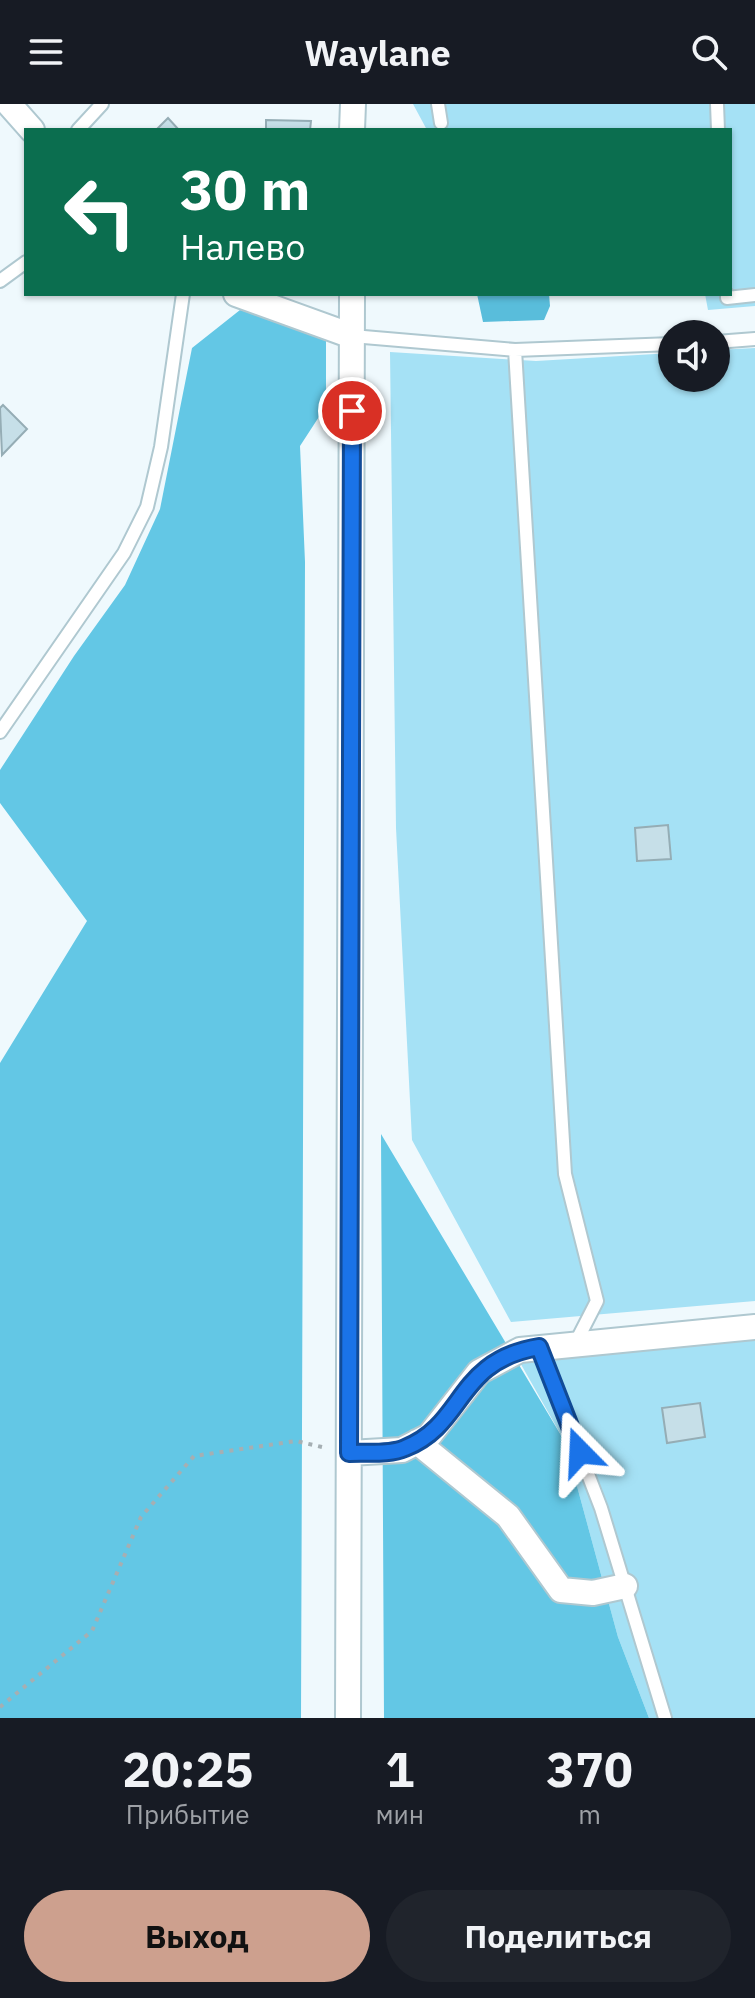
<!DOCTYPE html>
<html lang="ru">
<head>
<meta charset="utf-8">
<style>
	:root { --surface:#171b24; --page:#20242c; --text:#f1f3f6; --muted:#9ea1a6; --accent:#cda08e }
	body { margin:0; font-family:"IBM Plex Sans",sans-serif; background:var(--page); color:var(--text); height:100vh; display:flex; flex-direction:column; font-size:30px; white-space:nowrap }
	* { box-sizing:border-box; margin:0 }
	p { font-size:26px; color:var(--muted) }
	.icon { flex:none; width:44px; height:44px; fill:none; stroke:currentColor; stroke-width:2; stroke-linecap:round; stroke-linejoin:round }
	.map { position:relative; height:1614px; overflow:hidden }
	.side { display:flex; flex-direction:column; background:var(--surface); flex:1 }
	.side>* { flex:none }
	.top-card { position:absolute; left:24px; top:24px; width:708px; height:168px; border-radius:0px; box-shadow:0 2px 6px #0004; background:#0b6e4f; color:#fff; overflow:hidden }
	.controls { position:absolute; left:658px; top:216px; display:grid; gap:16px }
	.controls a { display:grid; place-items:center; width:72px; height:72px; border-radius:50%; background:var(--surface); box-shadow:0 2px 6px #0004; font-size:40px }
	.pin { position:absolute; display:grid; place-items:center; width:68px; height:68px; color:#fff; margin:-34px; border:4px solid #fff; border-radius:50%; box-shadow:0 2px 8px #0007 }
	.me { position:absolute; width:88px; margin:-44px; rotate:339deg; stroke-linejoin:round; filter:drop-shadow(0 0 6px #0008) }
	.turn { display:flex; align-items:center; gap:28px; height:168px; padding:0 24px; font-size:36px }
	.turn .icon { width:104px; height:104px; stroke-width:2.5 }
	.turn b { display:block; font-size:56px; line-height:68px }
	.eta { display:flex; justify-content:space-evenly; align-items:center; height:136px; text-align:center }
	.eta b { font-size:48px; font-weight:700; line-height:56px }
	.cta { display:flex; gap:16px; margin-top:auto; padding:16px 24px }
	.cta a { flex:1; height:92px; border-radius:48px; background:var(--accent); color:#111; font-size:32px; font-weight:700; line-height:92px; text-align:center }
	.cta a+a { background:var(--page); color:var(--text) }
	header { display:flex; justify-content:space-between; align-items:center; height:104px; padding:0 24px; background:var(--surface); font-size:36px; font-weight:700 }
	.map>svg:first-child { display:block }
	.green { fill:#a5e1f5 }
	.forest { fill:#63c7e5 }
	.water { fill:#59bddb }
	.building { fill:#c6dfe8; stroke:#95adb5; stroke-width:2 }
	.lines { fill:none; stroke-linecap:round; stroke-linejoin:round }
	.service-casing { stroke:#afc8d0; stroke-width:16 }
	.minor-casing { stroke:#afc8d0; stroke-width:28 }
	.path { stroke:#a5afb3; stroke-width:4; stroke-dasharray:4 6; stroke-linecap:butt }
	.service { stroke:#fff; stroke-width:12 }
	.minor { stroke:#fff; stroke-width:24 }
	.route-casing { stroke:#114b97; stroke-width:20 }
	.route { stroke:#1a73e8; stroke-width:14 }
</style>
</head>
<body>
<header><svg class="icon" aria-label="menu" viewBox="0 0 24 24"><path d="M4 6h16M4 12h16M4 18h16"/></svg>Waylane<svg class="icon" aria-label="search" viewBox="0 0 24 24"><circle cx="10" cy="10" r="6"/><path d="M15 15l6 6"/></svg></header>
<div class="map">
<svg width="755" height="1614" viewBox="0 0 755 1614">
	<rect width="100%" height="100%" fill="#eff9fd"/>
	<path class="green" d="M413,0H755V202L708,206L705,190H730V26H427Z
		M755,244V1197L511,1218L412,1036L396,724L390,248L536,257L672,249V274H716V246Z
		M755,1232V1614H649L618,1533L565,1338L514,1248Z"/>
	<path class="forest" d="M240,206L326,231V302L300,342L305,458L301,1614H0V959L87,817L0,699V666L74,552L125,481L160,405L192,244Z
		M381,1030L565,1338L618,1533L649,1614H384Z"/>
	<path class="water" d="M477,190H549L550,202L544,216L483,218Z"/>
	<path class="building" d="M168,14L179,26H156Z
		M266,16L311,17L310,26H266Z
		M3,301L27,325L2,351L0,304Z
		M668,721L671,755L637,757L635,724Z
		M700,1299L705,1333L667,1339L662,1304Z"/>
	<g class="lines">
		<g class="service-casing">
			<path id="service" d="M438,0L441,19
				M717,0L718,26
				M78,26L102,0
				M0,177L26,158
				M727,190V194L755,191
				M352,232L515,246L672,240
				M716,238L755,235
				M515,246L565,1070L597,1197L575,1240
				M0,628L124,449L147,403L161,343L183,190
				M539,1243L601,1404L665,1614"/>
		</g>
		<g class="minor-casing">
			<path id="minor" d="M9,0L32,26
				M352,26L353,0
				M236,190L352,232
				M417,1338L508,1412L561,1486L593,1489L625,1482
				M349,1349L402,1346L429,1332L479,1268L520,1246L755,1223
				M348,1614L352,190"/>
		</g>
		<path class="path" d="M0,1603L92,1527L141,1413L194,1352L296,1337L326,1344"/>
		<use href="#service" class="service"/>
		<use href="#minor" class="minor"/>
	</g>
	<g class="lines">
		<g class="route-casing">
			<path id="route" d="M352,307L349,1349C366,1348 390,1351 405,1344C466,1320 455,1257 539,1243L580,1348"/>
		</g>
		<use href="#route" class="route"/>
	</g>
</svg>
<div class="controls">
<a><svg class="icon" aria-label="sound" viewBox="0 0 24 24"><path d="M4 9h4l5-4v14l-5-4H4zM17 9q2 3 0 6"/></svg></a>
</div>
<div class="pin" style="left:352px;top:307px;background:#d93025"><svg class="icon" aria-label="arrive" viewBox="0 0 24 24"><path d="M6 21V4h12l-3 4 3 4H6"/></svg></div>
<svg class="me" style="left:580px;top:1348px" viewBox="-20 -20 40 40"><path d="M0-17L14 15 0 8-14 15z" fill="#1a73e8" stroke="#fff" stroke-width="4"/></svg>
<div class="top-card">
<div class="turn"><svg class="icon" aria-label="left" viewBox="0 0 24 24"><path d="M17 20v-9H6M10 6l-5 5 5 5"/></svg><div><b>30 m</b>Налево</div></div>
</div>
</div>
<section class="side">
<div class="eta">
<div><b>20:25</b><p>Прибытие</p></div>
<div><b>1</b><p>мин</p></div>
<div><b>370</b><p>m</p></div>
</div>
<div class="cta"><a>Выход</a><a>Поделиться</a></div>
</section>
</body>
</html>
